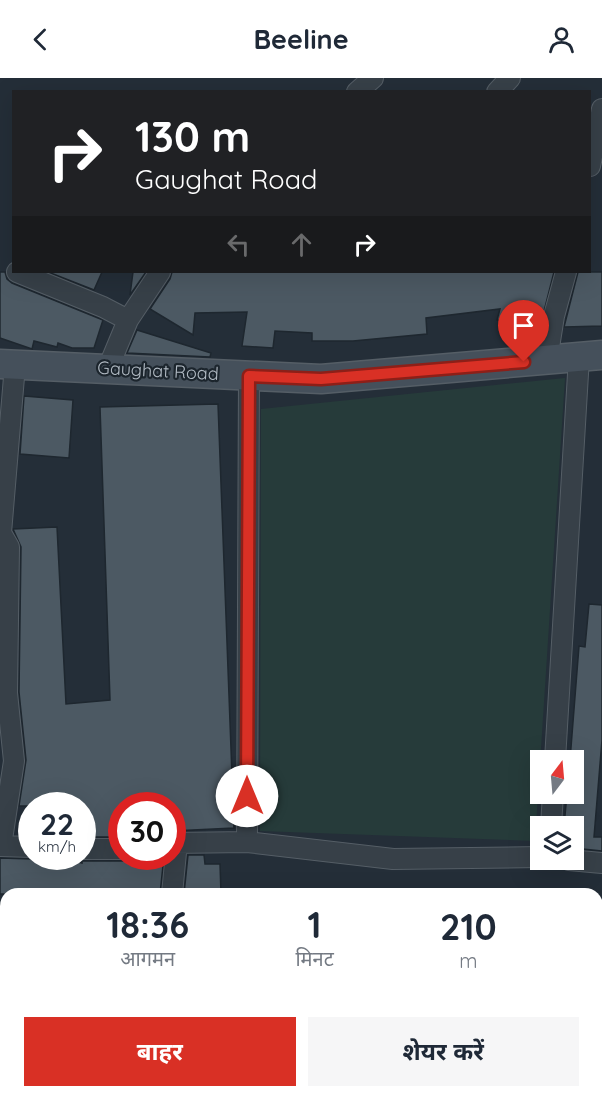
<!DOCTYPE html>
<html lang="hi">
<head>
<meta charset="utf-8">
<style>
	:root { --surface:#fff; --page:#f6f6f7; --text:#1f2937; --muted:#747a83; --accent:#d93025 }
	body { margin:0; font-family:Quicksand,"Noto Sans Devanagari",sans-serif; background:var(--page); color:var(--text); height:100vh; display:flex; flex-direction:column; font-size:22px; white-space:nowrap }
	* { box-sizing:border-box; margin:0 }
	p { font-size:20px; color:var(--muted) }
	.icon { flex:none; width:33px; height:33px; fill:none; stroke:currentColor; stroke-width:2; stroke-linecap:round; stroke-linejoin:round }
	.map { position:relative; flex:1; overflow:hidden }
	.side { position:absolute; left:0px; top:810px; width:603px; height:210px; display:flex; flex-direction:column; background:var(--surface); border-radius:18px 18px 0 0; box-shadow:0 6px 24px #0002 }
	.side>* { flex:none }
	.guide { position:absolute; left:12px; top:12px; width:579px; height:183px; border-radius:0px; box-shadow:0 6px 24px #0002; background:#202124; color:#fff; overflow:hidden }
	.needle { width:39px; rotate:16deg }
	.controls { position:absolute; left:530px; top:672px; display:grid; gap:12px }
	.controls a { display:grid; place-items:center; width:54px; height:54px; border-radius:0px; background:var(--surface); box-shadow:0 6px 24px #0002; font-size:30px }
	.speed { position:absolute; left:18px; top:714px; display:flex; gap:12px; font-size:30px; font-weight:700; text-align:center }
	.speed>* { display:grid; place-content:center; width:78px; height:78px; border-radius:50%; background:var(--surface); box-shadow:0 6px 24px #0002; line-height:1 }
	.speed small { font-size:15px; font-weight:400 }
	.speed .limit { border:9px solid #d22; background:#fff; color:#111 }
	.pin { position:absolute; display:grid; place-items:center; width:51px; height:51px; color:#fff; margin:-62px -26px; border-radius:50% 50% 50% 0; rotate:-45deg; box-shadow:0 0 6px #0007 }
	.pin .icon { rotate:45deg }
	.me { position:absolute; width:66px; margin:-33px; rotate:0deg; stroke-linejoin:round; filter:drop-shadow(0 0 4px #0008) }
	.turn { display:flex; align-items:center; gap:21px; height:126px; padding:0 24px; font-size:27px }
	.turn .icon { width:78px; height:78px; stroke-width:2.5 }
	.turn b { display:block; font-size:42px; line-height:51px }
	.lanes { display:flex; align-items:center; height:57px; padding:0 24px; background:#0003; justify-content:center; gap:30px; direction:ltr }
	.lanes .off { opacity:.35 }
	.eta { display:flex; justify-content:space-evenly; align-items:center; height:102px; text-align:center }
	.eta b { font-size:36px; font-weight:700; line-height:42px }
	.primary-button { display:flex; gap:12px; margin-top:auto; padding:12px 24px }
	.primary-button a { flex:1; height:69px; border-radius:0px; background:var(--accent); color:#fff; font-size:24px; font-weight:700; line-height:69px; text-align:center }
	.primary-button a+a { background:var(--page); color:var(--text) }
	header { display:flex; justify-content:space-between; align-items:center; height:78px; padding:0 24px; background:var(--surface); font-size:27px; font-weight:700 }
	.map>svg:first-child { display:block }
	.green { fill:#263b3a }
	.building { fill:#4c5963; stroke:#1e272f; stroke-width:1.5 }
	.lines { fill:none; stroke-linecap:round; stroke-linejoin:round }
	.minor-casing { stroke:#555e66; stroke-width:22 }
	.secondary-casing { stroke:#555e66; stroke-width:31 }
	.minor { stroke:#374048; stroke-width:20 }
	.secondary { stroke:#45505b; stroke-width:28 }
	.route-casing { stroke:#8d1f18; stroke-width:15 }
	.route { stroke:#d93025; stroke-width:10 }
	.labels { text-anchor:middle; stroke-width:4.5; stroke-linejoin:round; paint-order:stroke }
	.street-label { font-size:18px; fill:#b2bbc4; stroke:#1c252d }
</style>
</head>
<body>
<header><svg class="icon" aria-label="back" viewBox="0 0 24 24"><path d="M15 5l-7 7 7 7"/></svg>Beeline<svg class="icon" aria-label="person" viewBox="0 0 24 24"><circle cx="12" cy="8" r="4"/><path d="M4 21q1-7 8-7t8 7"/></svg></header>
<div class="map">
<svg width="602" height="1020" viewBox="0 0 602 1020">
	<rect width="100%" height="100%" fill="#242e38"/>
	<path class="green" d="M565,300L535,763L260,753L261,331Z"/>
	<path class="building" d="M0,194H5L7,201L12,205L103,242L94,270H72L58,265L57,269L34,263L32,271L0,260Z
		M48,194H102L94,212Z
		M133,194H146L130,217Z
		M172,194H554L540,249H529V253L507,248V244L497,242L500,231L426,240L427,256L353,263H312V255L275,253L273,270L242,268L247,234L195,235L193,257L150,231L170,201Z
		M578,194H602V248L564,249Z
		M137,252L211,275L210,279L127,275Z
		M24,318L73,322L69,380L20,376Z
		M218,326L234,750L172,753V728H122V759H82V728H19L26,682L19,614L21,469L13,451L57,449L66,626L110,622L100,329Z
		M589,526L602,527V662L594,759H602V773L573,770V748H564L567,716H573V682H570L579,568L585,569Z
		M188,777H204L205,786H220L221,816H184Z
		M39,778H55L82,785V783H123L131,778H164L160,816H0V780L32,781Z"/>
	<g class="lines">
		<g class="minor-casing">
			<path id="minor" d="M357,14L373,0
				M497,14L510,0
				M590,88L602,31
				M17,194L103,229L128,242
				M547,282L554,238L566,194
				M108,290L128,242L160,194
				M555,682L579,279
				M551,748L553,716
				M247,764L249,298
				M172,765L247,764L393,781L540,779
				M0,768L32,769
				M1,768L14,683L7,615L9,469L1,455L15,287
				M82,771H122
				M569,782L602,785
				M172,816L177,764
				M322,1014L323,1020
				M56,1020V1014"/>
		</g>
		<g class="secondary-casing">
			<path id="secondary" d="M0,286L321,301L602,277"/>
		</g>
		<use href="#minor" class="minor"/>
		<use href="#secondary" class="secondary"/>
	</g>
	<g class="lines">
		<g class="route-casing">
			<path id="route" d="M247,718L249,298L321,301L524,284"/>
		</g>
		<use href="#route" class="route"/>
	</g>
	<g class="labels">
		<g class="street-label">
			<text transform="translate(158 293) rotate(3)" y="6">Gaughat Road</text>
		</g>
	</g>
</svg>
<div class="controls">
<a><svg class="needle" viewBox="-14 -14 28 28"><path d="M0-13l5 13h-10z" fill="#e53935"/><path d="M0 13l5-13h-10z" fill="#747a83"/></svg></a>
<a><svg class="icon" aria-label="layers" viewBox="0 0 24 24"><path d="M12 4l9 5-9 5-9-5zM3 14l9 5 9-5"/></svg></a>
</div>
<div class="speed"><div>22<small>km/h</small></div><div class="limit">30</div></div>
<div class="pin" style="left:524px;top:284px;background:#d93025"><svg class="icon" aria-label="arrive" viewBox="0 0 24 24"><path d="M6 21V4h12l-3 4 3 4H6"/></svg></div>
<svg class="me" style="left:247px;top:718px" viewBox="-20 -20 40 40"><circle r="19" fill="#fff"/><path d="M0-13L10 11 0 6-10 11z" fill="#d93025"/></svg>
<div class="guide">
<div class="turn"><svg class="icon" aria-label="right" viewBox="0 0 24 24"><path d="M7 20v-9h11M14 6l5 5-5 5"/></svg><div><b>130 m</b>Gaughat Road</div></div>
<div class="lanes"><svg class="icon off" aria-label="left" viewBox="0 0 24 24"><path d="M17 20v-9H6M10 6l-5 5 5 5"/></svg><svg class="icon off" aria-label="ahead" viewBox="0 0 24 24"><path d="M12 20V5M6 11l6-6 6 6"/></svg><svg class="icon" aria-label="right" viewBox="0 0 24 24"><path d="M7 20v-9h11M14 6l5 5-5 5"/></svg></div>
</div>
<section class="side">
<div class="eta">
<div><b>18:36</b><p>आगमन</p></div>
<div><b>1</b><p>मिनट</p></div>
<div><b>210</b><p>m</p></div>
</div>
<div class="primary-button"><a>बाहर</a><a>शेयर करें</a></div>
</section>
</div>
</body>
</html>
